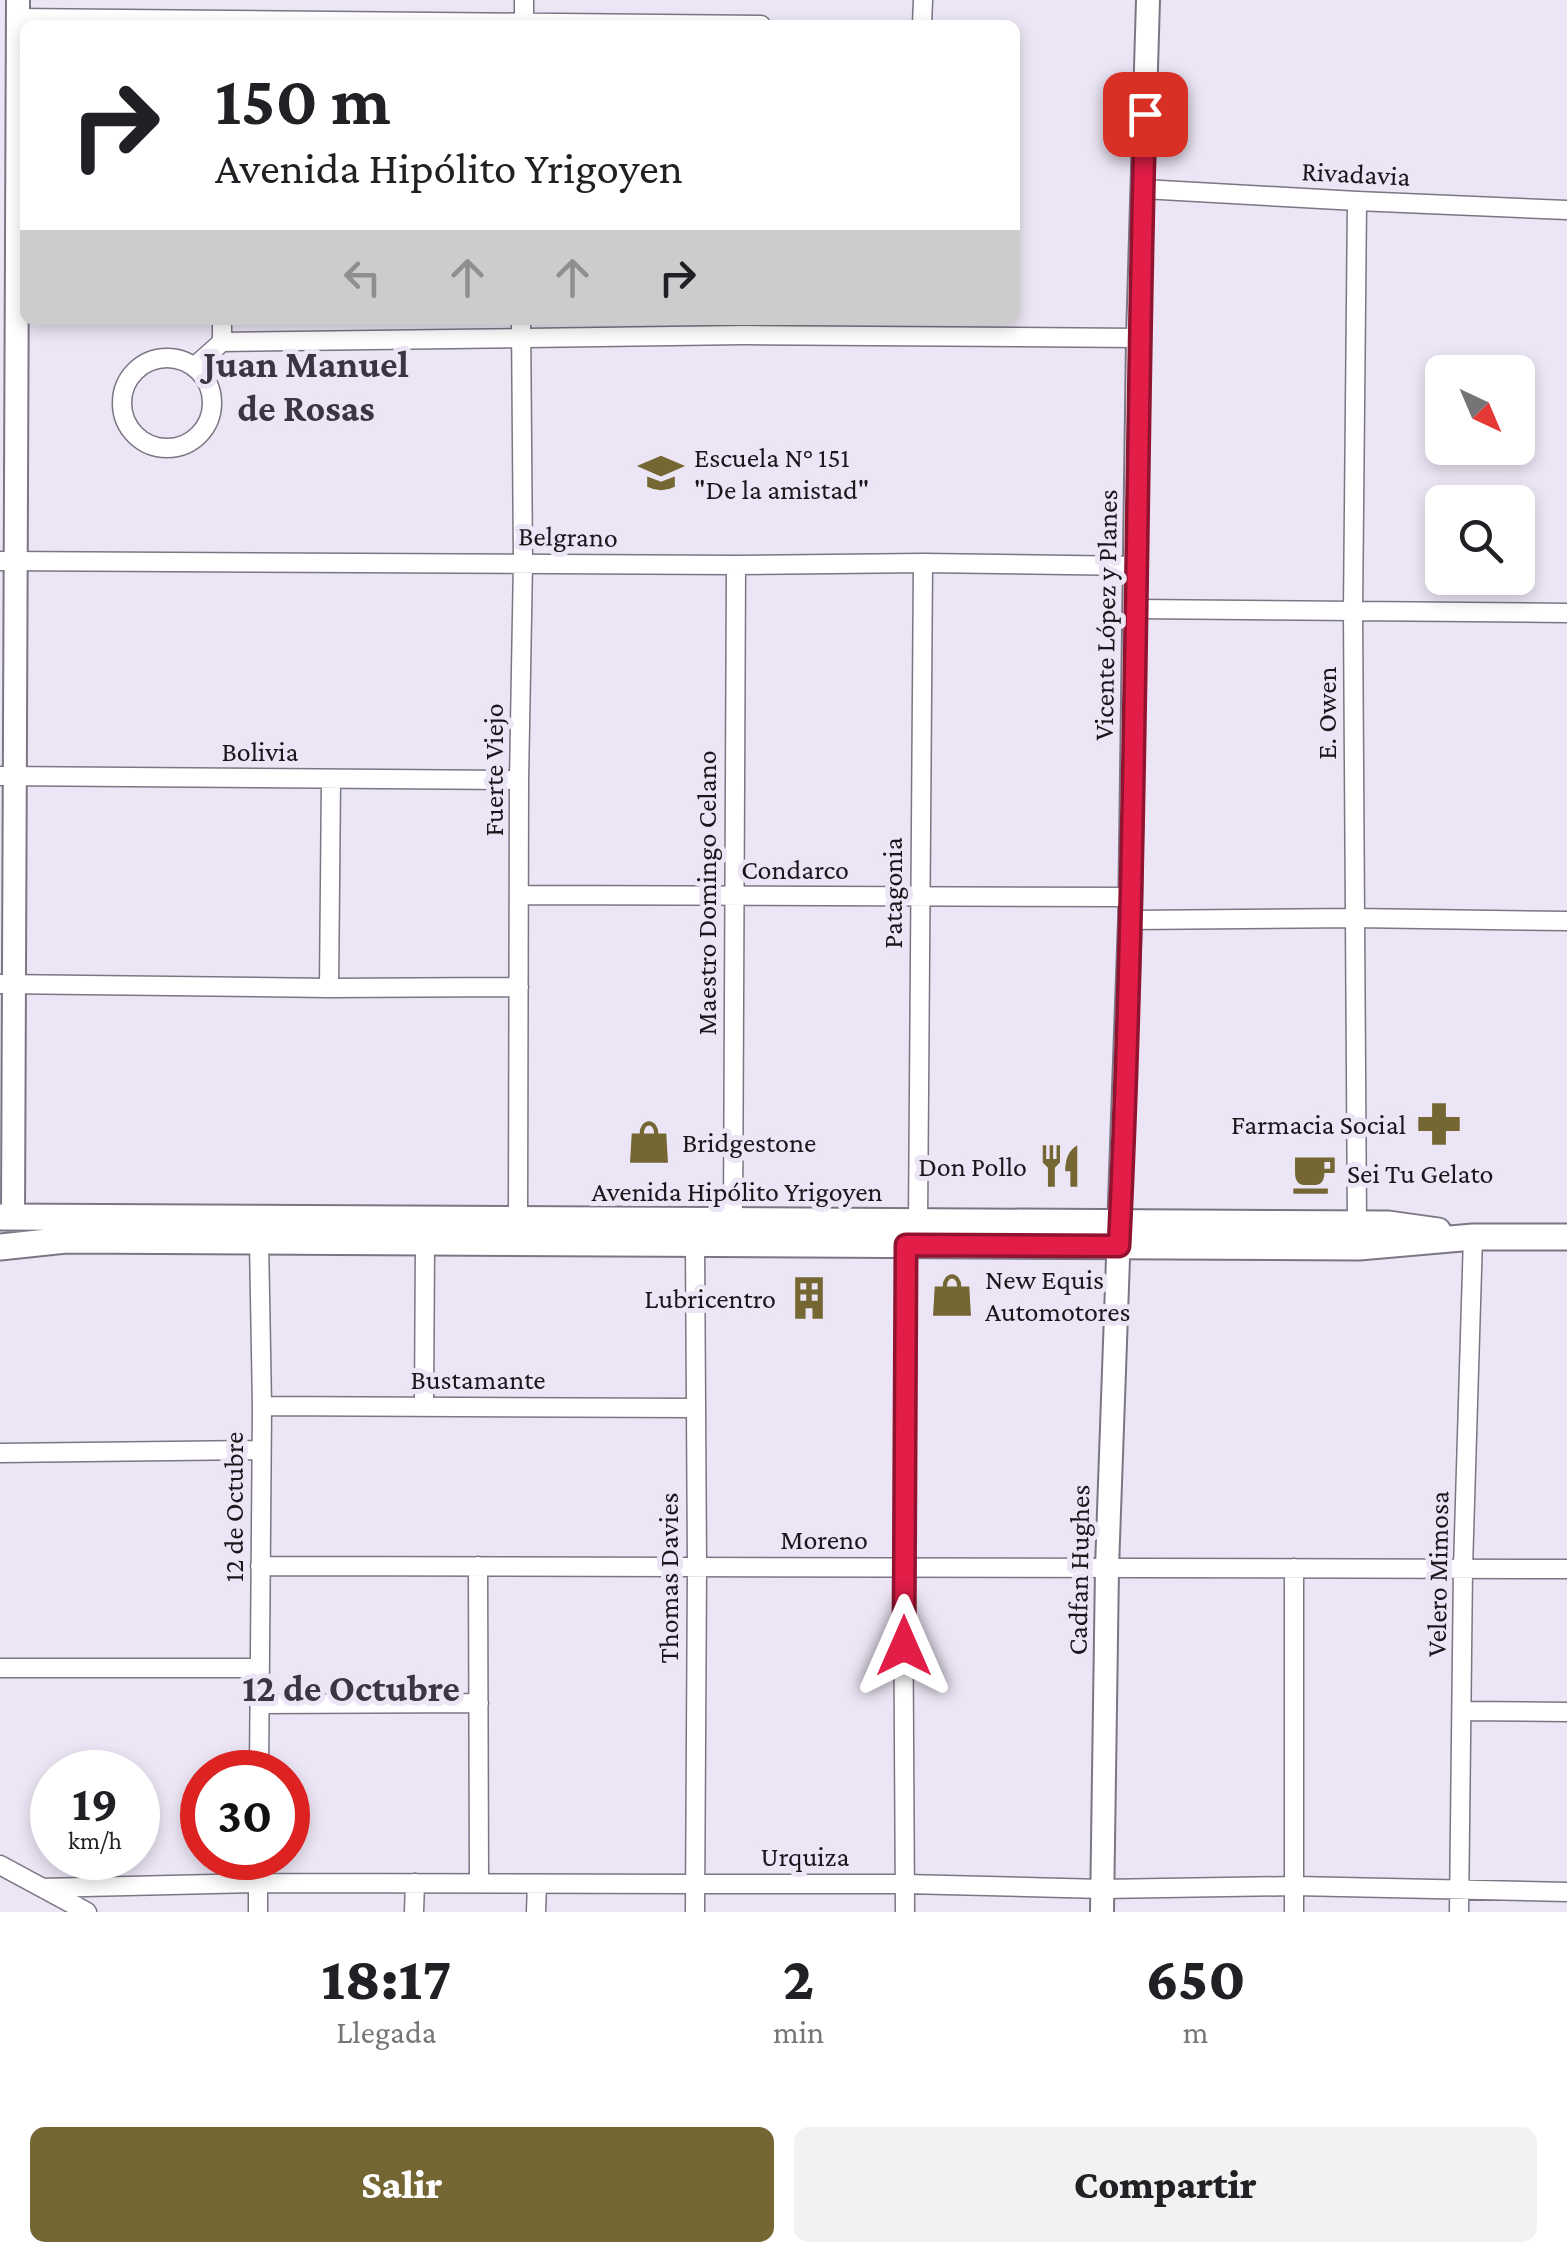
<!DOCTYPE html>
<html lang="es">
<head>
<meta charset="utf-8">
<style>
	:root { --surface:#fff; --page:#f2f2f2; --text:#202124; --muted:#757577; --accent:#746734 }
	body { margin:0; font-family:"Crimson Pro",serif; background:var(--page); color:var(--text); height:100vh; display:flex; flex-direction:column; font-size:38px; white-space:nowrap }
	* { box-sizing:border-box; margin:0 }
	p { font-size:32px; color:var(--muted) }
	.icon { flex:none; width:55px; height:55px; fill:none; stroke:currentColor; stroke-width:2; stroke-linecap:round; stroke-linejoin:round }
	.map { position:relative; height:1912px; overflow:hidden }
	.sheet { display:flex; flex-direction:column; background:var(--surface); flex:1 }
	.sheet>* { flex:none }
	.guide { position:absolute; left:20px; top:20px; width:1000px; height:305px; border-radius:15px; box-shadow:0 5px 15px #0003; background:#fff; color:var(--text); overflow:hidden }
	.needle { width:65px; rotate:136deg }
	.tools { position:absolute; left:1425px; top:355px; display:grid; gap:20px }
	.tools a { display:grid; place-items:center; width:110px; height:110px; border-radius:15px; background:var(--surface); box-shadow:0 5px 15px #0003; font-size:50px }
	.speed { position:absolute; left:30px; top:1750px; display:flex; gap:20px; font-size:50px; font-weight:700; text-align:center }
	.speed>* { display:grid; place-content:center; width:130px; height:130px; border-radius:50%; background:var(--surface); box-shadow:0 5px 15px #0003; line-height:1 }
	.speed small { font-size:25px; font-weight:400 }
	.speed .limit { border:15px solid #d22; background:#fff; color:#111 }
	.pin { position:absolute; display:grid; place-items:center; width:85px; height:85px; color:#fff; margin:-42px; border-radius:20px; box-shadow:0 5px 15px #0006 }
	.me { position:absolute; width:110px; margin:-55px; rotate:0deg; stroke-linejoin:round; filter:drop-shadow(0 0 8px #0008) }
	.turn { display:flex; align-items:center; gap:35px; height:210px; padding:0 30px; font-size:45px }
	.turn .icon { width:130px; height:130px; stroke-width:2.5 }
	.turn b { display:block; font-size:70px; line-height:85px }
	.lanes { display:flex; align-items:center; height:95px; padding:0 30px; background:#0003; justify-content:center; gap:50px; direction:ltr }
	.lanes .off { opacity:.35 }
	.eta { display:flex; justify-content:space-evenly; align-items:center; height:170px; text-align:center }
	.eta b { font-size:60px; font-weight:800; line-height:70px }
	.primary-button { display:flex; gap:20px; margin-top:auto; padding:20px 30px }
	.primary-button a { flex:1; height:115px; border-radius:15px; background:var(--accent); color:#fff; font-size:40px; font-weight:800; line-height:115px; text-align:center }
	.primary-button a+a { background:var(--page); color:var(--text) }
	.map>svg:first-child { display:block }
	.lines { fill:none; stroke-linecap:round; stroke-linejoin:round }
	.minor-casing { stroke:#7b7584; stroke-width:21 }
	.tertiary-casing { stroke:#7b7584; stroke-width:26 }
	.secondary-casing { stroke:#7b7584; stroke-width:29 }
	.minor { stroke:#fff; stroke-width:18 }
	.tertiary { stroke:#fff; stroke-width:22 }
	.secondary { stroke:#fff; stroke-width:25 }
	.route-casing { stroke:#92132f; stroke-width:25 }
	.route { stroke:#e11d48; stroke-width:18 }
	.labels { text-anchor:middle; stroke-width:10; stroke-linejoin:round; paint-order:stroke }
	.street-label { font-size:28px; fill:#19161c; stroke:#ece5f5 }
	.poi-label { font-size:28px; fill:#19161c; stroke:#ece5f5; text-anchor:start }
	.district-label { font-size:38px; font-weight:bold; fill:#3b3542; stroke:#ece5f5 }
</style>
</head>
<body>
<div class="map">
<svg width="1567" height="1912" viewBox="0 0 1567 1912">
	<rect width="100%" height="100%" fill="#ece5f5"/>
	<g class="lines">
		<g class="minor-casing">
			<path id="minor" d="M18,18L761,25
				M524,25V0
				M922,25L923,0
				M1143,189L1357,201L1567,210
				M1357,201L1353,611L1357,1225
				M222,342V320
				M122 403a45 45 0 1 1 90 0a45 45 0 1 1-90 0Z
				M195,366L222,342L744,335L1138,338
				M0,561L736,565L923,563L1136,566
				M1136,609L1567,613
				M0,776L519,780
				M520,895L1130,897
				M1130,920L1354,918L1567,921
				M0,984L329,988L519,987
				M329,988L331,779
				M518,1220L519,780L523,562L521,320
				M733,1221L736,565
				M918,1222L923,563
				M262,1406L695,1408
				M424,1406L425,1242
				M0,1453L261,1450
				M260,1566L1567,1569
				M478,1566L479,1883
				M0,1668H260
				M259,1704L479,1703
				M1462,1711L1567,1712
				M259,1772L262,1406L259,1241
				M0,1865L87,1912
				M42,1888L258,1883L695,1884H905L1102,1889L1295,1886L1567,1892
				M258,1912V1858
				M414,1912L415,1883
				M536,1912L537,1884
				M695,1912L697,1567L695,1244
				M905,1912L903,1567L906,1245
				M1294,1912V1568
				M1459,1912L1463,1568L1473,1237"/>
		</g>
		<g class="tertiary-casing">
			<path id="tertiary" d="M13,1217L18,0
				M1102,1912L1107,1568L1130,920L1138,338L1148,0"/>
		</g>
		<g class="secondary-casing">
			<path id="secondary" d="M0,1217L1388,1224L1438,1231
				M0,1247L66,1240L1359,1247L1473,1237H1567"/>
		</g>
		<use href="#minor" class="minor"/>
		<use href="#tertiary" class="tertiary"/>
		<use href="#secondary" class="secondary"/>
	</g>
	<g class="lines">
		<g class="route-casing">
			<path id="route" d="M904,1646L906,1245L1119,1246C1137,869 1135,491 1145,114"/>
		</g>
		<use href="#route" class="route"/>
	</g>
	<defs>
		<g id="school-bare" transform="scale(3.45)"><path d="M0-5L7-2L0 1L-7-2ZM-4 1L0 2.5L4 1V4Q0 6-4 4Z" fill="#746734" stroke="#ece5f5" stroke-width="2.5" paint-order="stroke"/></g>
		<g id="pharmacy-bare" transform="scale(3.45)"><path d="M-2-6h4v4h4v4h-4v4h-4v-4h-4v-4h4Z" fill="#746734" stroke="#ece5f5" stroke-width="2.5" paint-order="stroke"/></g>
		<g id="shop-bare" transform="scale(3.45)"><path d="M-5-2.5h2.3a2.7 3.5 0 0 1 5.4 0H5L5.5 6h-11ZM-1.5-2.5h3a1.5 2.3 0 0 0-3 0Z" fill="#746734" stroke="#ece5f5" stroke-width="2.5" paint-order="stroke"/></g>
		<g id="restaurant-bare" transform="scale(3.45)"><path d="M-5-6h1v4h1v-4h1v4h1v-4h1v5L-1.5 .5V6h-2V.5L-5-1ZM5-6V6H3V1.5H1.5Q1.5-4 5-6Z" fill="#746734" stroke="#ece5f5" stroke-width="2.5" paint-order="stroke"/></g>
		<g id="cafe-bare" transform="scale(3.45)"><path d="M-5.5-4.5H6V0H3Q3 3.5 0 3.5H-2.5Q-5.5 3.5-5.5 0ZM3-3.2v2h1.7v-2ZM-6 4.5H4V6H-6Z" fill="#746734" stroke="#ece5f5" stroke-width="2.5" paint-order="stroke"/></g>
		<g id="building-bare" transform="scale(3.45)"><path d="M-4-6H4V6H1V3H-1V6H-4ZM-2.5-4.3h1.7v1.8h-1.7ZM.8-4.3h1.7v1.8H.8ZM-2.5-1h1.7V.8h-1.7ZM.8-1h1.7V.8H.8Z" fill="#746734" stroke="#ece5f5" stroke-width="2.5" paint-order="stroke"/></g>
	</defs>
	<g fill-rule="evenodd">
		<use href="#school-bare" x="661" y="473"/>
		<use href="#pharmacy-bare" x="1439" y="1124"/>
		<use href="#shop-bare" x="649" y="1142"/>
		<use href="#restaurant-bare" x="1060" y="1166"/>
		<use href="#cafe-bare" x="1314" y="1173"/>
		<use href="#shop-bare" x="952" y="1295"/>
		<use href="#building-bare" x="809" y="1298"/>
	</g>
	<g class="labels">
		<g class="street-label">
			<text transform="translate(1356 173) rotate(3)" y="10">Rivadavia</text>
			<text transform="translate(568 536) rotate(1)" y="10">Belgrano</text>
			<text transform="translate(1105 615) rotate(-89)" y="10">Vicente López y Planes</text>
			<text transform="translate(1326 713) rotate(-90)" y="10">E. Owen</text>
			<text x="260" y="761">Bolivia</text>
			<text transform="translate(493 770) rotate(-90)" y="10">Fuerte Viejo</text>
			<text x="795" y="879">Condarco</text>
			<text transform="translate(706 893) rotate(-90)" y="10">Maestro Domingo Celano</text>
			<text transform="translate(892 893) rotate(-90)" y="10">Patagonia</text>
			<text x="737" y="1201">Avenida Hipólito Yrigoyen</text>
			<text x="478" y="1389">Bustamante</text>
			<text transform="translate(233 1507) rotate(-90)" y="10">12 de Octubre</text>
			<text x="824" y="1549">Moreno</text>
			<text transform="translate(1078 1570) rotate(-89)" y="10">Cadfan Hughes</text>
			<text transform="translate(1437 1574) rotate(-89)" y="10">Velero Mimosa</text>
			<text transform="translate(668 1578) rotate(-90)" y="10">Thomas Davies</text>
			<text x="805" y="1866">Urquiza</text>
		</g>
		<g class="poi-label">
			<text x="694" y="467">Escuela N° 151<tspan x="694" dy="32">"De la amistad"</tspan></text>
			<text x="1406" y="1134" text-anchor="end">Farmacia Social</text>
			<text x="682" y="1152">Bridgestone</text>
			<text x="1027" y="1176" text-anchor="end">Don Pollo</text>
			<text x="1347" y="1183">Sei Tu Gelato</text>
			<text x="985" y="1289">New Equis<tspan x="985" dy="32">Automotores</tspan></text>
			<text x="776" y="1308" text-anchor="end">Lubricentro</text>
		</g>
		<g class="district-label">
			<text x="306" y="377">Juan Manuel<tspan x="306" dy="44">de Rosas</tspan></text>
			<text x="351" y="1701">12 de Octubre</text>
		</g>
	</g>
</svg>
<div class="tools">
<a><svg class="needle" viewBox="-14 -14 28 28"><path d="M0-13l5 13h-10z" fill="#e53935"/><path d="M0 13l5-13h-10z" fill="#757577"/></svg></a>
<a><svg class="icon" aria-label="search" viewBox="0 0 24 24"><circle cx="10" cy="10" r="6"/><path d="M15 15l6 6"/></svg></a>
</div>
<div class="speed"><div>19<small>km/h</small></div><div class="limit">30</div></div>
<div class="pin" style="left:1145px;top:114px;background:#d93025"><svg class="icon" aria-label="arrive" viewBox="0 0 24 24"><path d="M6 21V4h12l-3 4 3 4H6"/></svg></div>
<svg class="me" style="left:904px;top:1646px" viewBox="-20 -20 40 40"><path d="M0-17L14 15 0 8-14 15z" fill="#e11d48" stroke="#fff" stroke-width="4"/></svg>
<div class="guide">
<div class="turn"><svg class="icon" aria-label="right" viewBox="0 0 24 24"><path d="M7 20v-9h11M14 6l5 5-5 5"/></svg><div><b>150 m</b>Avenida Hipólito Yrigoyen</div></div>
<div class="lanes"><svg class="icon off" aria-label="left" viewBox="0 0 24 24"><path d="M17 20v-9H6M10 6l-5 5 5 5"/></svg><svg class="icon off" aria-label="ahead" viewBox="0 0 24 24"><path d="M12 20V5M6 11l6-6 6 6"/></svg><svg class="icon off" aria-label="ahead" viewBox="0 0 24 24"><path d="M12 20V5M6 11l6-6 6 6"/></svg><svg class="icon" aria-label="right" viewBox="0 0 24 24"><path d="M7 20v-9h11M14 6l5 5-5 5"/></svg></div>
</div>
</div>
<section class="sheet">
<div class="eta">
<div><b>18:17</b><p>Llegada</p></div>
<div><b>2</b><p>min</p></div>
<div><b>650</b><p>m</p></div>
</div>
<div class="primary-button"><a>Salir</a><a>Compartir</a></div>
</section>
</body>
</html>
